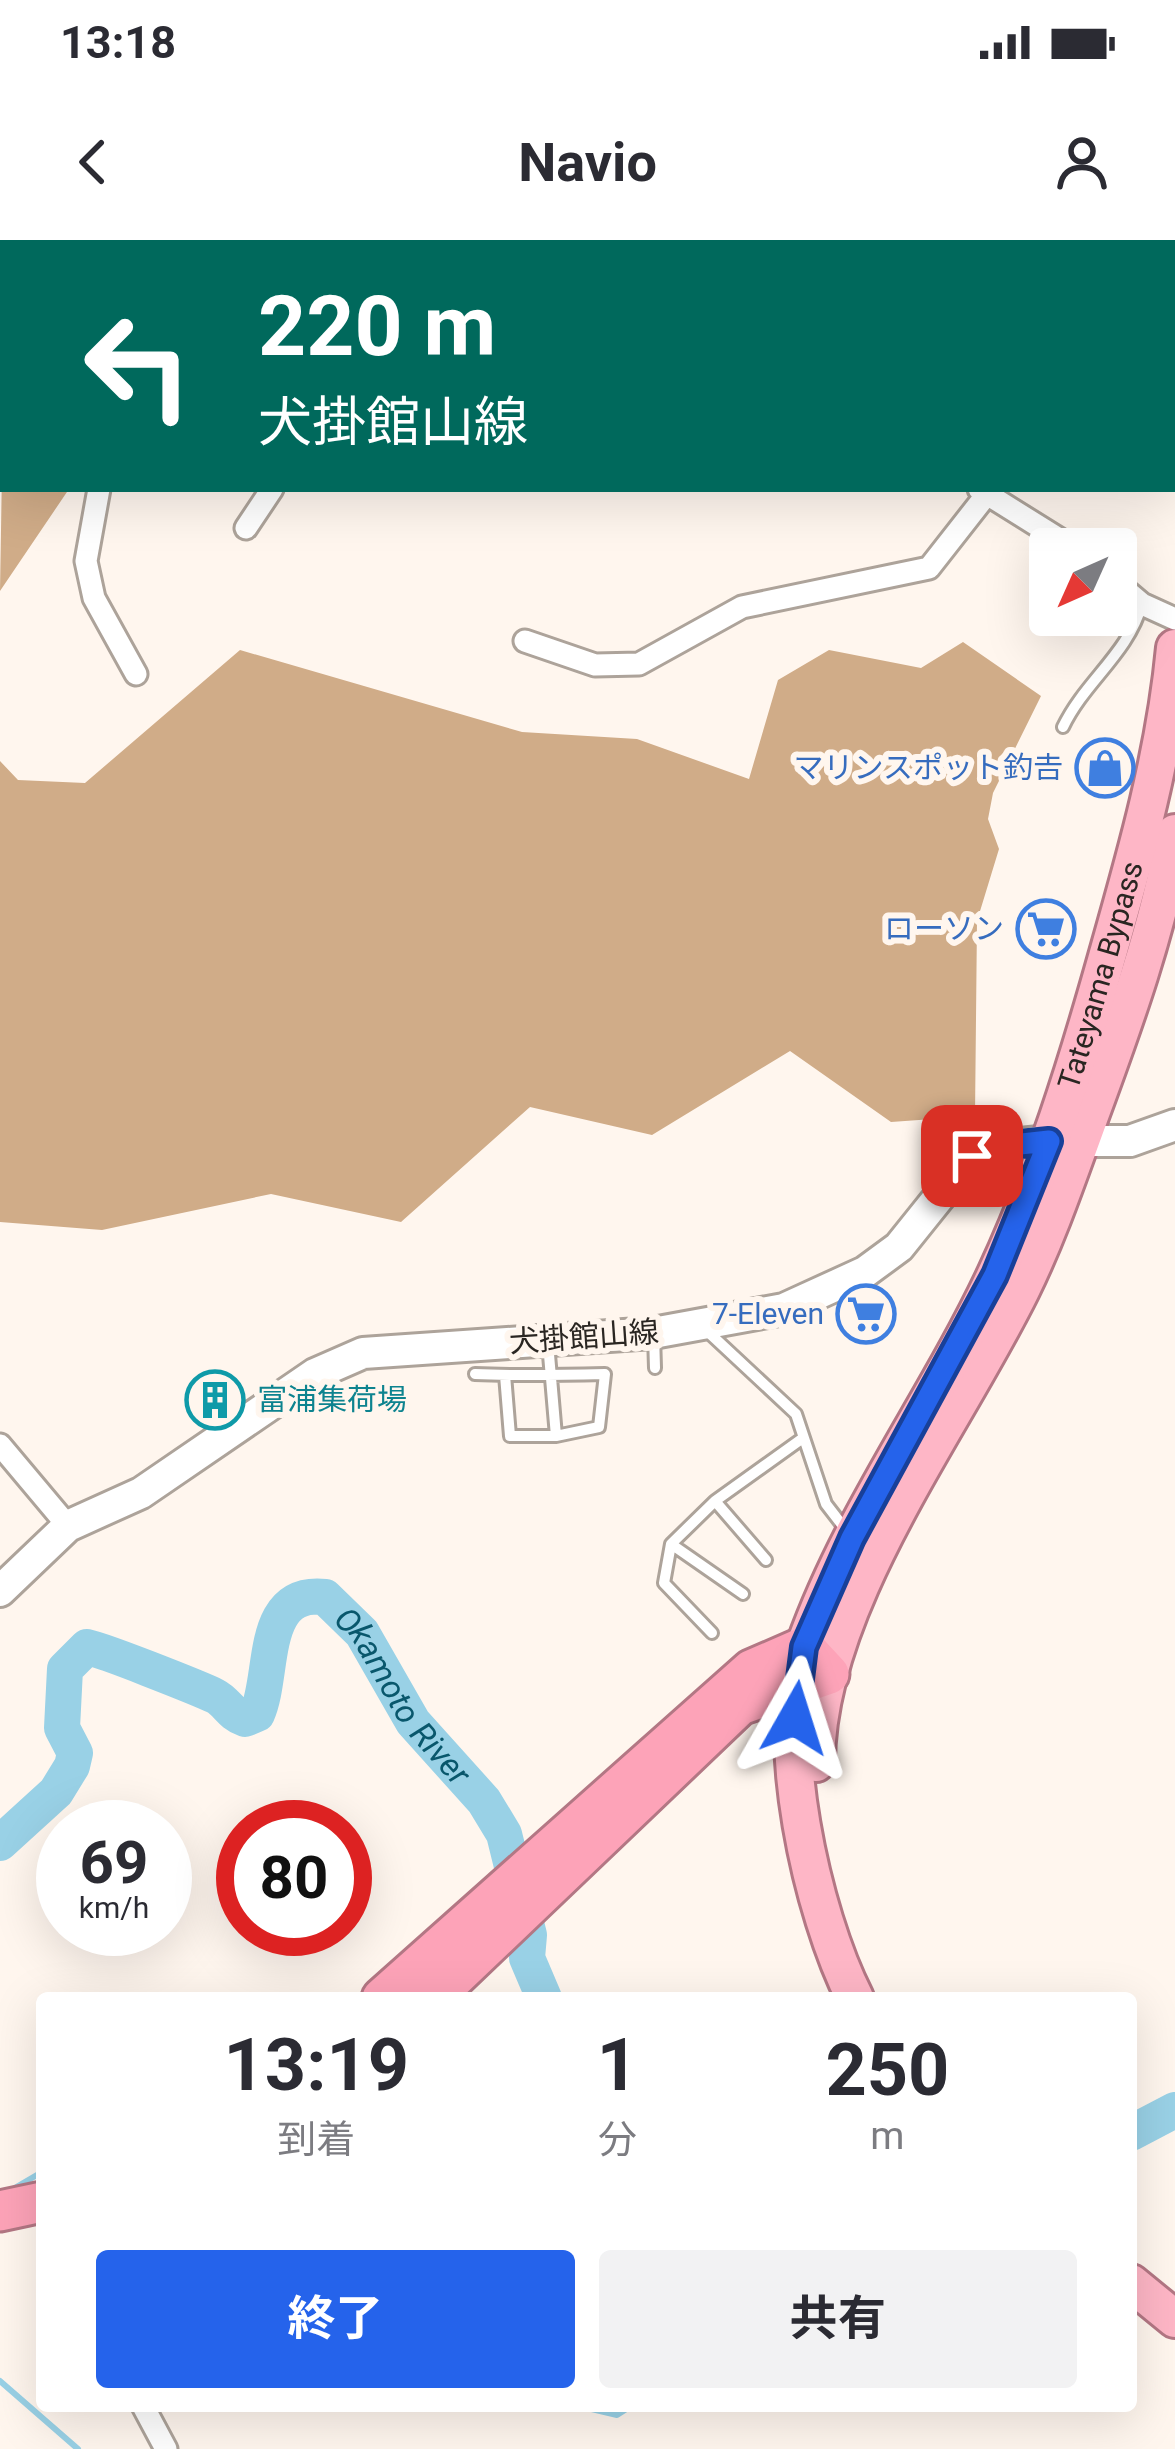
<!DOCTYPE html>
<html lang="ja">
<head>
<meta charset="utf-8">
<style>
	:root { --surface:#fff; --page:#f2f2f3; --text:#2b2b33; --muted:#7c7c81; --accent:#2563eb }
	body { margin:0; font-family:Roboto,"Noto Sans JP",sans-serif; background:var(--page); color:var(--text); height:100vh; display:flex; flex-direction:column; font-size:45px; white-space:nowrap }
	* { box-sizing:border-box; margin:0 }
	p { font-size:39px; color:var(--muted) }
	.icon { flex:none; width:66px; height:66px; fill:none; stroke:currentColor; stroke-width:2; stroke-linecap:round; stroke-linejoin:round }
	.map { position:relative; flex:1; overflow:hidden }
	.panel { position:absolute; left:36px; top:1752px; width:1101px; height:420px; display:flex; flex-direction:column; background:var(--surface); border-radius:12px; box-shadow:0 12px 48px #0002 }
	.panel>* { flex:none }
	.hud { position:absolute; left:0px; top:0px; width:1176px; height:252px; box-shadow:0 12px 48px #0002; background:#00695c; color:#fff; overflow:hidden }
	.needle { width:78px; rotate:225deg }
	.controls { position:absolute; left:1029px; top:288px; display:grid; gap:24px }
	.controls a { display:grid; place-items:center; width:108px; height:108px; border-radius:12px; background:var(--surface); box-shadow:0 12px 48px #0002; font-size:60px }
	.speed { position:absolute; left:36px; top:1560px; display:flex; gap:24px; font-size:60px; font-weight:700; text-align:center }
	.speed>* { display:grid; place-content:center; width:156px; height:156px; border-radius:50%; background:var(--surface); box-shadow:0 12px 48px #0002; line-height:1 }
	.speed small { font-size:30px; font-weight:400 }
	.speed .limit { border:18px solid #d22; background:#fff; color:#111 }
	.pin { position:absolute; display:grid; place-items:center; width:102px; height:102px; color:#fff; margin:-51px; border-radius:24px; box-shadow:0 6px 18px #0006 }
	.me { position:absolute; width:132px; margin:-66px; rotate:6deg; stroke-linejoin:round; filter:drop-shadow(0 0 9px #0008) }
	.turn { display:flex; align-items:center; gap:42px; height:252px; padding:0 60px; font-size:54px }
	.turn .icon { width:156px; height:156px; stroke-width:2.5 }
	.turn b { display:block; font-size:84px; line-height:102px }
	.eta { display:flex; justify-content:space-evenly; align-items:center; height:204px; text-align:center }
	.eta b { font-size:72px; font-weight:700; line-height:84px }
	.action { display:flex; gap:24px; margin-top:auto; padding:24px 60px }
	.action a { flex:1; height:138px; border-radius:12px; background:var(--accent); color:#fff; font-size:48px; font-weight:700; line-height:138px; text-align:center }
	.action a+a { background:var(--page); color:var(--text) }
	.status { display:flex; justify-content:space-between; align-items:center; height:84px; padding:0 60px; background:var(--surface); direction:ltr }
	.status svg { height:33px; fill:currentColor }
	header { display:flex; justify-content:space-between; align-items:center; height:156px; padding:0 60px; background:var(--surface); font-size:54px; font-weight:700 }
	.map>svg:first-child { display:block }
	.forest { fill:#d0ac88 }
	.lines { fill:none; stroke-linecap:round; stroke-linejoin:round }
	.stream { stroke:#99d1e6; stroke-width:6 }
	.river { stroke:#99d1e6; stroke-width:36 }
	.service-casing { stroke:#ada39a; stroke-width:16 }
	.minor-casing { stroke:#ada39a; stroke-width:27 }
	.secondary-casing { stroke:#ada39a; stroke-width:36 }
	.trunk-casing { stroke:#b37784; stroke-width:42 }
	.motorway-casing { stroke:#b37784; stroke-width:45 }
	.service { stroke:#fff; stroke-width:10 }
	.minor { stroke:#fff; stroke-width:21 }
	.secondary { stroke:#fff; stroke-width:30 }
	.trunk { stroke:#feb6c6; stroke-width:36 }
	.motorway { stroke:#fda3b8; stroke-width:39 }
	.route-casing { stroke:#184099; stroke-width:30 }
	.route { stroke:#2563eb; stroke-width:21 }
	.labels { text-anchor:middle; stroke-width:12; stroke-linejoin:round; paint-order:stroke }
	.shop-label { font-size:30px; fill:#366cbe; stroke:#fff6ee; text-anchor:end }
	.street-label { font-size:30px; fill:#2a2622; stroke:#fff6ee }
	.culture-label { font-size:30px; fill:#0d838f; stroke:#fff6ee; text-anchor:start }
	.water-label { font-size:33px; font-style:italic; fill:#09576c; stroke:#fff6ee }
</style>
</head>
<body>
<div class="status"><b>13:18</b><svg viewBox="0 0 49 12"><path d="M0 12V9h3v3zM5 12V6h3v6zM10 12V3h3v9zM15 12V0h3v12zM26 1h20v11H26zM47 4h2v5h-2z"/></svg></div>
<header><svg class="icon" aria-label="back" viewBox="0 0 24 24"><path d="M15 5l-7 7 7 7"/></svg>Navio<svg class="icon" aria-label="person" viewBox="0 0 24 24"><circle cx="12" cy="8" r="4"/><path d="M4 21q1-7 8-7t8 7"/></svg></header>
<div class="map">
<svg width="1175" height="2209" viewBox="0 0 1175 2209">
	<rect width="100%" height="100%" fill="#fff6ee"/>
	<path class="forest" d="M3,169V249H69L0,351Z
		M963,402L1041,456L993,553L988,579L999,609L977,681L975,876L891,882L790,811L652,895L530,867L401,982L271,954L102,990L0,982V521L18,540L85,543L240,410L522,492L637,499L749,539L778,440L829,410L921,428Z"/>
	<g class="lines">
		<path class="stream" d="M13,1949L42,1932
			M0,2141L78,2209
			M579,2166L617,2175L631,2166"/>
		<g class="river">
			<path id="s1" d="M0,1603L56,1552L72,1526L75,1513L62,1488L65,1429L87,1407C95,1407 201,1449 215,1456C227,1462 230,1474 245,1479L257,1474C275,1434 258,1350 325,1357L362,1393L413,1482L484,1561L504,1594L529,1695L527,1718L544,1758"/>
			<path d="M1131,1893L1175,1870"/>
		</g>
		<g class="service-casing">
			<path id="service" d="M1063,487C1085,441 1128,414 1142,364
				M706,1090L796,1174L826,1264L846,1290
				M654,1095L655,1128
				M475,1134C518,1136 562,1135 605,1134L599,1187L556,1196L548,1103
				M505,1135L510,1196H556
				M715,1261L671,1304L743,1354
				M671,1304L664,1343L712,1393
				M766,1320L715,1261L803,1198"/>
		</g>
		<g class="minor-casing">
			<path id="minor" d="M415,0L427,3
				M52,3L59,0
				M135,3L138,0
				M604,3L606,0
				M0,16H3
				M0,88L3,87
				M99,249L86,321L94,358L136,434
				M979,249L1075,309
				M246,288L272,249
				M1116,342L1142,364L1175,379
				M525,401L595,425L639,424L742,367L929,328L987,254
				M0,1205L68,1286
				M143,2166L166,2209"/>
		</g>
		<g class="secondary-casing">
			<path id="secondary" d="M0,1351L68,1286L141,1253L315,1134L363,1113L653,1093L784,1069L865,1032L899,1007L972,916L1001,906L1049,901H1130L1175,885"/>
		</g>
		<g class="trunk-casing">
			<g id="trunk">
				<path d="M1173,6L1175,18"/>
				<path d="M816,1523C816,1365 952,1190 1021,1050C1049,993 1069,933 1091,873C1125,781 1158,689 1175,593"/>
				<path id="s2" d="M855,1758C812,1674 772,1496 805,1405C852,1273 937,1160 996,1034C1043,933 1077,824 1107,717C1136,615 1165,514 1175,408"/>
				<path d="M1131,2043L1175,2079"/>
			</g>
		</g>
		<g class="motorway-casing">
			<path id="motorway" d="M382,1758L751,1430L804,1407L829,1434L740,1465L433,1758
				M0,1971L42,1962"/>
		</g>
		<use href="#service" class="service"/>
		<use href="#minor" class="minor"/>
		<use href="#secondary" class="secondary"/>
		<use href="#trunk" class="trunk"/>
		<use href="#motorway" class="motorway"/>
	</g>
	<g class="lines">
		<g class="route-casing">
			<path id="route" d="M795,1478L804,1407L852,1298L995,1035L1049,901L1001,906L972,916"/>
		</g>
		<use href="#route" class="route"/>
	</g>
	<defs>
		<g id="shop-ring" transform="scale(3)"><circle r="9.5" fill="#fff6ee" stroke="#3f7fe0" stroke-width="1.5"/><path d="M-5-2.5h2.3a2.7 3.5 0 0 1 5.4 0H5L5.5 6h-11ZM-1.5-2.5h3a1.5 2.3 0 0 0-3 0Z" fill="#3f7fe0"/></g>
		<g id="supermarket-ring" transform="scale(3)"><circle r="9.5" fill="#fff6ee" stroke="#3f7fe0" stroke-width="1.5"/><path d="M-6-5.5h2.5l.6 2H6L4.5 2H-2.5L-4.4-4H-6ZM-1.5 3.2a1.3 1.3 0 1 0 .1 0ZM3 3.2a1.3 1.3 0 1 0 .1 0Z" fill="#3f7fe0"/></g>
		<g id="building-ring" transform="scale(3)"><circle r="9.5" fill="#fff6ee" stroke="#0f9aa8" stroke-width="1.5"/><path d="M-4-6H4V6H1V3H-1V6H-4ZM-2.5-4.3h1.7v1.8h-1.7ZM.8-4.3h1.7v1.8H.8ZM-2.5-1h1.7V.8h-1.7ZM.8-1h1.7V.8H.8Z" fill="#0f9aa8"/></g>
	</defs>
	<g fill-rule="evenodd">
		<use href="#shop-ring" x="1105" y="528"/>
		<use href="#supermarket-ring" x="1046" y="689"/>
		<use href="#supermarket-ring" x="866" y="1074"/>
		<use href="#building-ring" x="215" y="1160"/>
	</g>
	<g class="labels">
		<g class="shop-label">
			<text x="1063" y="538">マリンスポット釣𠮷</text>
			<text x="1004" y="699">ローソン</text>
			<text x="824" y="1084">7-Eleven</text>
		</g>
		<g class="street-label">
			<text dy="10" stroke="none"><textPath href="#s2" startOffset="1098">Tateyama Bypass</textPath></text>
			<text transform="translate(584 1097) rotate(-4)" y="10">犬掛館山線</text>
		</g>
		<g class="culture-label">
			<text x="257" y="1170">富浦集荷場</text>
		</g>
		<g class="water-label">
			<text dy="12" stroke="none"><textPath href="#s1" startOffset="705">Okamoto River</textPath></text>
		</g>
	</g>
</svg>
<div class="controls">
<a><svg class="needle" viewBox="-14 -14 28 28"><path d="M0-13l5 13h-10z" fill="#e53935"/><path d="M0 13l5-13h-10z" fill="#7c7c81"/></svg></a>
</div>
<div class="speed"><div>69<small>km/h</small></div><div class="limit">80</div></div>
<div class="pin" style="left:972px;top:916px;background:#d93025"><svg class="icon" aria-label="arrive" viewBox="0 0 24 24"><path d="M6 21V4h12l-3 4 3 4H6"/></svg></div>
<svg class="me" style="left:795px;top:1478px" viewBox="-20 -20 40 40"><path d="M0-17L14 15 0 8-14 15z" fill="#2563eb" stroke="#fff" stroke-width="4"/></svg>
<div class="hud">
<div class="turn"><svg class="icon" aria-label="left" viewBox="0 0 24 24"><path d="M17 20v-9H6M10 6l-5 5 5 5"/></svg><div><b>220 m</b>犬掛館山線</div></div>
</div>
<section class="panel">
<div class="eta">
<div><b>13:19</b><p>到着</p></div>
<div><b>1</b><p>分</p></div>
<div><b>250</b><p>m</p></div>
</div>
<div class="action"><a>終了</a><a>共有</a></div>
</section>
</div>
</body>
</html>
